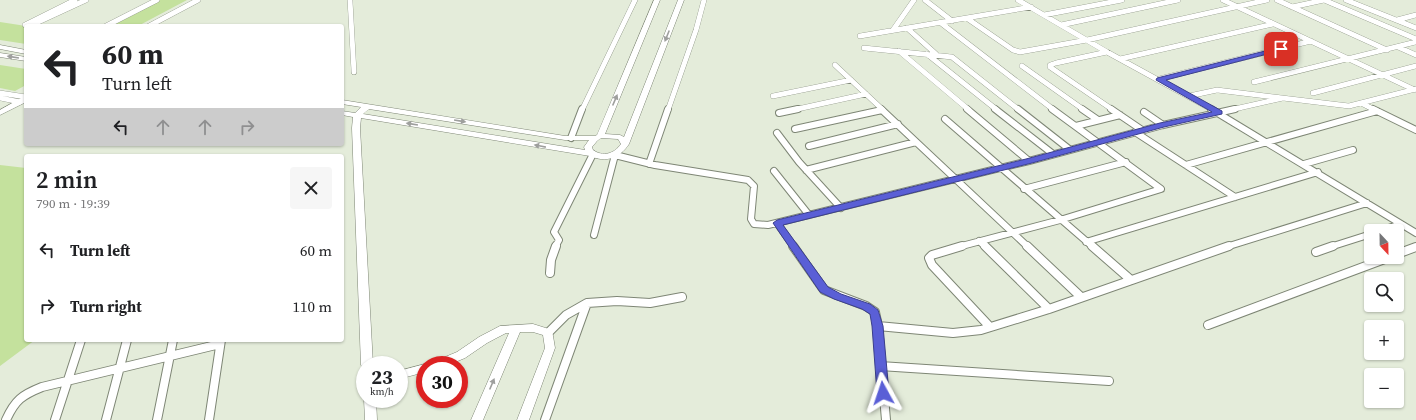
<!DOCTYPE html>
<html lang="en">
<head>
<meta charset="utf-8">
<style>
	:root { --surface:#fff; --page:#f6f6f6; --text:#202124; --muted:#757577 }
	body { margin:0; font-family:"Source Serif 4",serif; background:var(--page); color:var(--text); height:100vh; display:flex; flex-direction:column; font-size:15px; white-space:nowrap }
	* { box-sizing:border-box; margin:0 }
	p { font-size:13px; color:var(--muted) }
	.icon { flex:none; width:22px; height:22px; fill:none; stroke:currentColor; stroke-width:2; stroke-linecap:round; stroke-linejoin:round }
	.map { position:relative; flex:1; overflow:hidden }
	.details { position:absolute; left:24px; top:154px; width:320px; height:188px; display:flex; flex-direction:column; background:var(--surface); border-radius:4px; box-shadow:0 1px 3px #0004 }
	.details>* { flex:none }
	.hud { position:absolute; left:24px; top:24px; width:320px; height:122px; border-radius:4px; box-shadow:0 1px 3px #0004; background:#fff; color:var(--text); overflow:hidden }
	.needle { width:26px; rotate:158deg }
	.fabs { position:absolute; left:1364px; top:224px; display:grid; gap:8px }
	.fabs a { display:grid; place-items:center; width:40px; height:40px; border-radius:4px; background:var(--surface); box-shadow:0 1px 3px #0004; font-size:20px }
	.speed { position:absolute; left:356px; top:356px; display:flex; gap:8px; font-size:20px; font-weight:700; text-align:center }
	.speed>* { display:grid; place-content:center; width:52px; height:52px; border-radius:50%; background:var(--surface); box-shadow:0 1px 3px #0004; line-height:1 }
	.speed small { font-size:10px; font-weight:400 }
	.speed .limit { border:6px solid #d22; background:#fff; color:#111 }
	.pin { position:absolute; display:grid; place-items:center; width:34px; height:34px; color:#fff; margin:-17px; border-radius:8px; box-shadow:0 2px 6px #0006 }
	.me { position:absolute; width:44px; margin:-22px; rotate:355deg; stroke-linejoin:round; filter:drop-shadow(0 0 3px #0008) }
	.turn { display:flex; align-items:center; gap:14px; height:84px; padding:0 12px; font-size:18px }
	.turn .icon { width:52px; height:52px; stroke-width:2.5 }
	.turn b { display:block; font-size:28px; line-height:34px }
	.lanes { display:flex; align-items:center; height:38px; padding:0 12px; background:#0003; justify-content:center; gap:20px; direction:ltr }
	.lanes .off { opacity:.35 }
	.round { display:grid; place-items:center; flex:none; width:42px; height:42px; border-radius:4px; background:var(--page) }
	.headline { display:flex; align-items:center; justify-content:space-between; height:68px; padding:0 12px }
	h1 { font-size:24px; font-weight:600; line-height:30px }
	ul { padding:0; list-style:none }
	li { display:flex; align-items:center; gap:12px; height:56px; padding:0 12px }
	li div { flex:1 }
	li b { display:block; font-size:15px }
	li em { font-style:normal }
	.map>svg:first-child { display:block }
	.green { fill:#c4e19d }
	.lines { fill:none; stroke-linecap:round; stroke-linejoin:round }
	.minor-far2-casing { stroke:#7e8675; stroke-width:5.5 }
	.minor-far1-casing { stroke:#7e8675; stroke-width:8 }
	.minor-casing { stroke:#7e8675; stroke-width:10 }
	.tertiary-casing { stroke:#7e8675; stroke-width:1 }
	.minor-far2 { stroke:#fff; stroke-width:5 }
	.minor-far1 { stroke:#fff; stroke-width:6 }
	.minor { stroke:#fff; stroke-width:8 }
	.tertiary { fill:#fff; fill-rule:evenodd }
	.oneway { fill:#9e9f9d }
	.route { fill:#5a5fd6; stroke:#3a3e8b }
</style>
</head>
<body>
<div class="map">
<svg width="1416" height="420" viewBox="0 0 1416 420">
	<rect width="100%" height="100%" fill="#e4ecda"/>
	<path class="green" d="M160,0H187L138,26H109Z
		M0,22L26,26V44L0,40Z
		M0,65L26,69V85L15,91L0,88Z
		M0,165L26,168V340H35L0,366Z"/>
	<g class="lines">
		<g class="minor-far2-casing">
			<path id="minor-far2" d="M75,0L25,25L34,24L86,0
				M350,0L354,72
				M925,0L952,21
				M1018,0L1107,52L1213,110
				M1223,0L1415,90
				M1277,0L1387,50
				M1324,0L1416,39
				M1346,0L1416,28
				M1292,7L1324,0
				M1044,15L1122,0
				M968,19L1013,50L1020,52L1087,40L1267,0
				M1397,20L1416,15
				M941,23L1054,110
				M1061,25L1178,0
				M106,26L157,0
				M149,26L198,0
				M907,28L936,54
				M893,30L914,0
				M860,36L1031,7
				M1398,47L1416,55
				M864,48L952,57L1019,110
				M899,51L969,110
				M1107,52L1056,63L1050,65V67L1113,110
				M927,54L997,110
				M1120,59L1273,24
				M835,65L883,110
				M1022,66L1084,110
				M1159,79L1311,41
				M1254,82L1416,42
				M0,93L26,97
				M1313,93L1416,66
				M773,96L851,80
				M1189,96L1217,90L1349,106L1416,89
				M0,98L20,102
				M1361,103L1375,110
				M582,110L635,0
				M668,110L696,30L704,0
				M793,110L866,94
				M1230,110L1283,98"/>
		</g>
		<g class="minor-far1-casing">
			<path id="minor-far1" d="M881,109L1028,247
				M967,109L1029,161
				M995,109L1053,154
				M1018,109L1069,149
				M1082,109L1098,120
				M1111,109L1142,130
				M1211,109L1416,233
				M1373,109L1416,130
				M1144,112L1163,125
				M779,113L798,109
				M945,119L1093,247
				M1076,126L1120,115
				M795,129L882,110
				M1135,132L1235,197
				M777,133L799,162L841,208
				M571,138L582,109
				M809,146L898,124
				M649,164L668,109
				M1304,164L1353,150
				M1186,165L1377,111
				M806,170L916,142
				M774,171L809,215
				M1024,189L1126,162
				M777,223L794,247
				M1379,231L1401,224
				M594,235L615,155L655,165L748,180L754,186L751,219L754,224L768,225L1029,161L1163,125L1235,109
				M979,241L986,247
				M1086,242L1318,172
				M555,247L559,240L554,232L593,154
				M958,247L1060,220L1161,189L1052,109
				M1226,247L1367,203
				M1330,247L1371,234"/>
		</g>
		<g class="minor-casing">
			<path id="minor" d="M793,246L824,290L866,306L875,312L878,326L886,420
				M962,246L932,255L929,258L932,265L990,327
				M985,246L1049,309
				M1027,246L1081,297
				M1092,246L1131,280
				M1316,252L1333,246
				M1397,254L1416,247
				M550,273L551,260L556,246
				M1208,325L1390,257
				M878,326L953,333L981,330L1049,309L1229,246
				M548,333L566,315L587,303L617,301L650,303L682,297
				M880,366L1109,381
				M6,420C15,400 22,395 42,387L220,344
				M55,420L81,340
				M106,420L127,340
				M157,420L173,340
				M209,420L221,340
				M545,420L587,303"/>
		</g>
		<g class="tertiary-casing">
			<path id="tertiary" d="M654,0H660L605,134L620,135L624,137L678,0H684L629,144C620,158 606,163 590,156L361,118L360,128L373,365H365V369L363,368L361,365L352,128L353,117L342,115V111L355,113L361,107L342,104V100L565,136H595L597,135ZM369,109L565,140H589L584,147L585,150L363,114ZM601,138L618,139L621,144C614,154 603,157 593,150L592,147L597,141Z
				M0,45L26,50V54L0,49Z
				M0,53L26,57V61L0,57Z
				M23,97H26V102L0,115V110Z
				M533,324L552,330L555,348L529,420H517L545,348L543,335L533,332H520L483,420H471L509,333H506L487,343L465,358L448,365H431L433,362L457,352L479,337L500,326Z
				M425,364L429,365H425V372L399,379V371Z
				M365,397V399H376L377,420H365L364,399Z"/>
		</g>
		<use href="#minor-far2" class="minor-far2"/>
		<use href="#minor-far1" class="minor-far1"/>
		<use href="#minor" class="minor"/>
		<use href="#tertiary" class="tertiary"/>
	</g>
	<defs><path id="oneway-solid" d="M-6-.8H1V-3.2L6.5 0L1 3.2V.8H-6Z"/></defs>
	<g class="oneway">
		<use href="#oneway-solid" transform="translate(667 36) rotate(112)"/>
		<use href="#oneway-solid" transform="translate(13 57) rotate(-171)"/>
		<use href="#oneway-solid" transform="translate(615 100) rotate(-67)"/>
		<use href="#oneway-solid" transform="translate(460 121) rotate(9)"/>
		<use href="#oneway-solid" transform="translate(412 124) rotate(-171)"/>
		<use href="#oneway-solid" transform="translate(540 146) rotate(-169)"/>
		<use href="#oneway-solid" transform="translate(492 384) rotate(-67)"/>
	</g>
	<path class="route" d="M1281,47L1284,49L1283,50L1166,80L1222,111V114L1164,127L1032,163L783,225L828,287L841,294L870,304L878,310L883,326L889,393L887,396L883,398L879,396L877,393L872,326L870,314L862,309L834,299L820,292L773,223L777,220L1026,159L1160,123L1212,112L1156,80L1157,78Z"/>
</svg>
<div class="fabs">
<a><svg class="needle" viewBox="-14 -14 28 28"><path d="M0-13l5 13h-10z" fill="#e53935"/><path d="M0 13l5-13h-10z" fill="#757577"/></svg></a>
<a><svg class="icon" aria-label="search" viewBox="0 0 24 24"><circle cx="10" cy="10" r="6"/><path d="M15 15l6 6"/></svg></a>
<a>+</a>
<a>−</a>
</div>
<div class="speed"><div>23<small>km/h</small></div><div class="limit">30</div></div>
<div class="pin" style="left:1281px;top:49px;background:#d93025"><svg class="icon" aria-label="arrive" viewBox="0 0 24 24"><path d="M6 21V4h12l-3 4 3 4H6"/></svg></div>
<svg class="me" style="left:883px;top:393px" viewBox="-20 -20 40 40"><path d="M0-17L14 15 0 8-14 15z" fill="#5a5fd6" stroke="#fff" stroke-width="4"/></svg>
<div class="hud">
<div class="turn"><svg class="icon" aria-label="left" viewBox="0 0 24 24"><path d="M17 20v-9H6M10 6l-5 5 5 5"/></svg><div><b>60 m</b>Turn left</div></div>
<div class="lanes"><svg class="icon" aria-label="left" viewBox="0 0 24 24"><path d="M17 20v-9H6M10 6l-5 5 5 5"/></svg><svg class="icon off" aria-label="ahead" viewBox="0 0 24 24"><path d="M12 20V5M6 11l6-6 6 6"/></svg><svg class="icon off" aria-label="ahead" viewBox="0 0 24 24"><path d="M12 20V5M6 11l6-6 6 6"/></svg><svg class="icon off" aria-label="right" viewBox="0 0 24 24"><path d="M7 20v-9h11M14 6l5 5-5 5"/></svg></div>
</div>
<section class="details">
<div class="headline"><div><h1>2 min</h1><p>790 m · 19:39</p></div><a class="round"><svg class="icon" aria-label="close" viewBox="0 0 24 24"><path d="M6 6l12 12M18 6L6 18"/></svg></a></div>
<ul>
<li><svg class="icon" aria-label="left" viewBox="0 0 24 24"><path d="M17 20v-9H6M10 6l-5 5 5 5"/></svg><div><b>Turn left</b></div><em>60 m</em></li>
<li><svg class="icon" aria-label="right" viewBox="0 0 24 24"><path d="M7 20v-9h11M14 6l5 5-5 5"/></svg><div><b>Turn right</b></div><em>110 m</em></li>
</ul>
</section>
</div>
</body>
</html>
